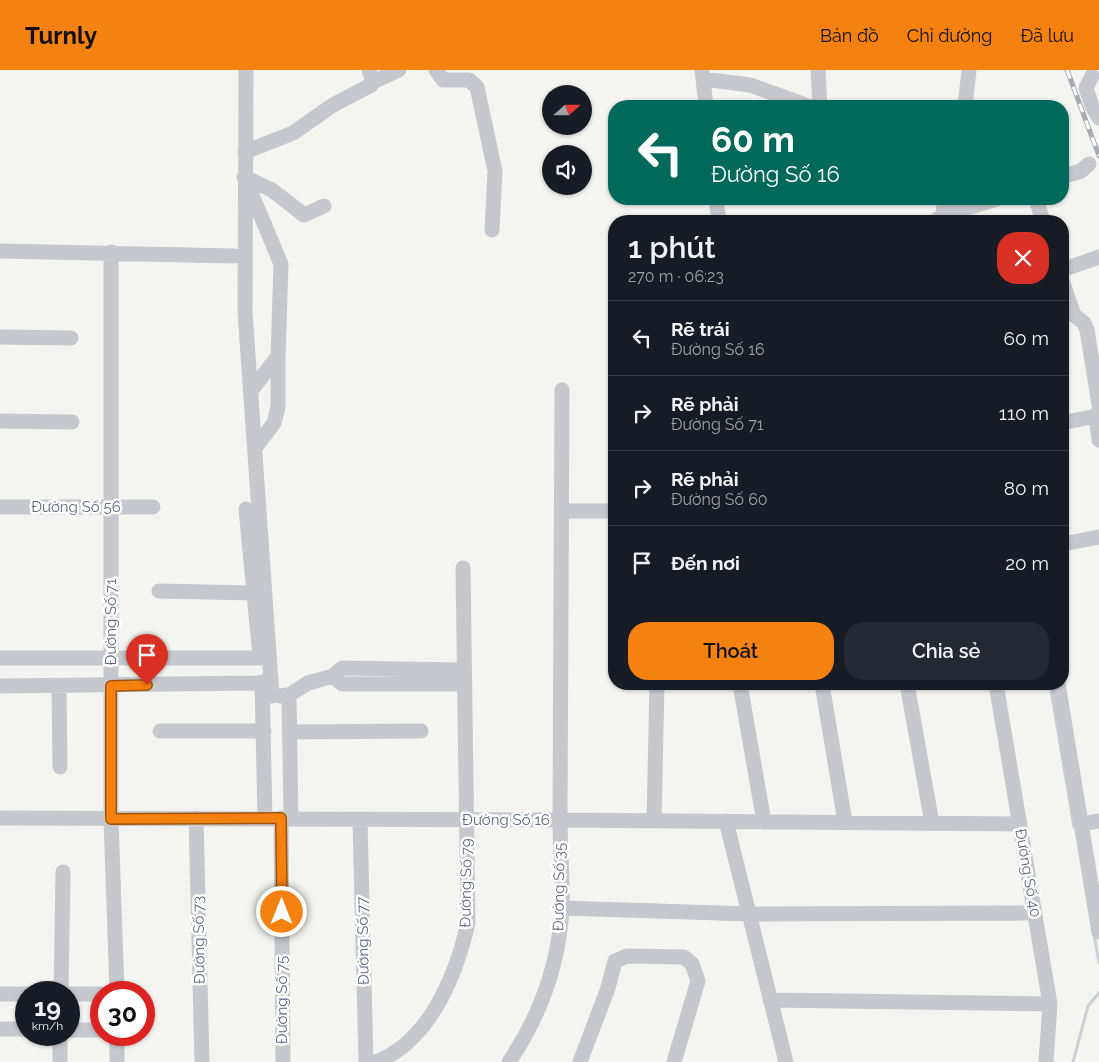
<!DOCTYPE html>
<html lang="vi">
<head>
<meta charset="utf-8">
<style>
	:root { --surface:#171b24; --page:#242831; --text:#f1f3f6; --muted:#9ea1a6; --line:#363941; --accent:#f58110 }
	body { margin:0; font-family:Raleway,sans-serif; background:var(--page); color:var(--text); height:100vh; display:flex; flex-direction:column; font-size:19px; white-space:nowrap }
	* { box-sizing:border-box; margin:0 }
	p { font-size:16px; color:var(--muted) }
	.icon { flex:none; width:28px; height:28px; fill:none; stroke:currentColor; stroke-width:2; stroke-linecap:round; stroke-linejoin:round }
	.map { position:relative; flex:1; overflow:hidden }
	.sheet { position:absolute; left:608px; top:145px; width:461px; height:475px; display:flex; flex-direction:column; background:var(--surface); border-radius:20px; box-shadow:0 1px 4px #0004 }
	.sheet>* { flex:none }
	.top-card { position:absolute; left:608px; top:30px; width:461px; height:105px; border-radius:20px; box-shadow:0 1px 4px #0004; background:#00695c; color:#fff; overflow:hidden }
	.needle { width:32px; rotate:69deg }
	.controls { position:absolute; left:542px; top:15px; display:grid; gap:10px }
	.controls a { display:grid; place-items:center; width:50px; height:50px; border-radius:50%; background:var(--surface); box-shadow:0 1px 4px #0004; font-size:25px }
	.speed { position:absolute; left:15px; top:911px; display:flex; gap:10px; font-size:25px; font-weight:700; text-align:center }
	.speed>* { display:grid; place-content:center; width:65px; height:65px; border-radius:50%; background:var(--surface); box-shadow:0 1px 4px #0004; line-height:1 }
	.speed small { font-size:12px; font-weight:400 }
	.speed .limit { border:8px solid #d22; background:#fff; color:#111 }
	.pin { position:absolute; display:grid; place-items:center; width:42px; height:42px; color:#fff; margin:-51px -21px; border-radius:50% 50% 50% 0; rotate:-45deg; box-shadow:0 0 5px #0007 }
	.pin .icon { rotate:45deg }
	.me { position:absolute; width:55px; margin:-28px; rotate:0deg; stroke-linejoin:round; filter:drop-shadow(0 0 4px #0008) }
	.turn { display:flex; align-items:center; gap:18px; height:105px; padding:0 20px; font-size:22px }
	.turn .icon { width:65px; height:65px; stroke-width:2.5 }
	.turn b { display:block; font-size:35px; line-height:42px }
	.round { display:grid; place-items:center; flex:none; width:52px; height:52px; border-radius:20px; background:var(--page) }
	.overview { display:flex; align-items:center; justify-content:space-between; height:85px; padding:0 20px }
	h1 { font-size:30px; font-weight:600; line-height:38px }
	.cta { display:flex; gap:10px; margin-top:auto; padding:10px 20px }
	.cta a { flex:1; height:58px; border-radius:20px; background:var(--accent); color:#111; font-size:20px; font-weight:600; line-height:58px; text-align:center }
	.cta a+a { background:var(--page); color:var(--text) }
	ul { padding:0; list-style:none }
	li { display:flex; align-items:center; gap:15px; height:75px; padding:0 20px; border-top:1px solid var(--line) }
	li div { flex:1 }
	li b { display:block; font-size:19px }
	li em { font-style:normal }
	header { display:flex; align-items:center; gap:30px; box-sizing:border-box; height:70px; padding:0 25px; background:var(--accent); color:#111 }
	header strong { font-size:24px }
	nav { display:flex; gap:28px; margin-inline-start:auto; font-size:18px }
	.map>svg:first-child { display:block }
	.lines { fill:none; stroke-linecap:round; stroke-linejoin:round }
	.stream { stroke:#cacfd6; stroke-width:3 }
	.minor { stroke:#c6c8cd; stroke-width:15 }
	.rail-casing { stroke:#a7abb2; stroke-width:5 }
	.rail { stroke:#fff; stroke-width:3; stroke-dasharray:9; stroke-linecap:butt }
	.route-casing { stroke:#9f540a; stroke-width:12 }
	.route { stroke:#f58110; stroke-width:9 }
	.labels { text-anchor:middle; stroke-width:5; stroke-linejoin:round; paint-order:stroke }
	.street-label { font-size:15px; fill:#606b85; stroke:#fff }
</style>
</head>
<body>
<header>
<strong>Turnly</strong>
<nav><a>Bản đồ</a><a>Chỉ đường</a><a>Đã lưu</a></nav>
</header>
<div class="map">
<svg width="1099" height="992" viewBox="0 0 1099 992">
	<rect width="100%" height="100%" fill="#f4f5f0"/>
	<g class="lines">
		<path class="stream" d="M1050,614L1074,757
			M1094,864L1099,893
			M1073,992L1088,936L1099,923"/>
		<path class="minor" d="M246,0L245,242L272,626
			M436,0L443,10H469L477,17L495,101L492,160
			M702,0L706,36
			M818,0L820,36
			M1092,6L1086,18L1092,36L1099,48
			M703,9L750,15L809,36
			M373,12L399,0
			M965,36L969,0
			M245,82L293,63L333,35L371,15L373,12L369,0
			M244,107L272,120L304,145L324,136
			M1062,107L1081,101L1089,94
			M247,113L281,194L278,286L251,321
			M716,129L719,151
			M1036,129L1043,151
			M935,151L943,145L997,129
			M943,151L944,129
			M0,181L234,186
			M111,182V749L117,922
			M1062,200L1099,187
			M1062,211L1074,245L1084,253L1087,260L1099,334
			M0,267L71,268
			M1096,346L1099,370
			M0,351L72,352
			M1062,353L1096,346L1099,340
			M255,378L274,353L278,337V286
			M0,437H153
			M246,439L260,587
			M562,441H614
			M1062,474L1099,467
			M159,521L254,523
			M0,588H260
			M464,600L342,598L333,606L342,614H464
			M262,612L265,748
			M740,614L764,752
			M822,614L845,752
			M907,614L932,753
			M996,614L1050,934L1046,992
			M1058,614L1099,862
			M0,616L262,613
			M59,616L60,697
			M289,625L291,749
			M280,626L289,625L308,613L333,606
			M160,661H264
			M290,662L421,661
			M0,748L560,750L562,320
			M196,748L202,992
			M281,748L283,992
			M360,751L366,992
			M654,751L657,614
			M726,751L786,992
			M1081,754L1099,751
			M562,838L751,844L1035,843
			M61,922L63,802
			M0,924H26
			M69,924H101
			M770,930L1050,934
			M0,959H26
			M69,960H101
			M60,965V992
			M117,992V965
			M376,992C430,971 456,905 468,853L463,498
			M509,992C540,946 559,894 562,838C563,809 560,779 560,750L1020,754
			M580,992L608,918L615,891L627,886L684,887L692,894L698,911L674,992"/>
		<g class="rail-casing">
			<path id="rail" d="M1067,0L1099,86"/>
		</g>
		<use href="#rail" class="rail"/>
	</g>
	<g class="lines">
		<g class="route-casing">
			<path id="route" d="M147,615L111,616V749L281,748L282,842"/>
		</g>
		<use href="#route" class="route"/>
	</g>
	<g class="labels">
		<g class="street-label">
			<text x="76" y="442">Đường Số 56</text>
			<text transform="translate(111 552) rotate(-90)" y="5">Đường Số 71</text>
			<text x="506" y="755">Đường Số 16</text>
			<text transform="translate(1028 803) rotate(80)" y="5">Đường Số 40</text>
			<text transform="translate(466 813) rotate(-89)" y="5">Đường Số 79</text>
			<text transform="translate(559 817) rotate(-89)" y="5">Đường Số 35</text>
			<text transform="translate(199 870) rotate(-91)" y="5">Đường Số 73</text>
			<text transform="translate(363 871) rotate(-91)" y="5">Đường Số 77</text>
			<text transform="translate(282 930) rotate(-90)" y="5">Đường Số 75</text>
		</g>
	</g>
</svg>
<div class="controls">
<a><svg class="needle" viewBox="-14 -14 28 28"><path d="M0-13l5 13h-10z" fill="#e53935"/><path d="M0 13l5-13h-10z" fill="#9ea1a6"/></svg></a>
<a><svg class="icon" aria-label="sound" viewBox="0 0 24 24"><path d="M4 9h4l5-4v14l-5-4H4zM17 9q2 3 0 6"/></svg></a>
</div>
<div class="speed"><div>19<small>km/h</small></div><div class="limit">30</div></div>
<div class="pin" style="left:147px;top:615px;background:#d93025"><svg class="icon" aria-label="arrive" viewBox="0 0 24 24"><path d="M6 21V4h12l-3 4 3 4H6"/></svg></div>
<svg class="me" style="left:282px;top:842px" viewBox="-20 -20 40 40"><circle r="17" fill="#f58110" stroke="#fff" stroke-width="3"/><path d="M0-11L8 9 0 5-8 9z" fill="#fff"/></svg>
<div class="top-card">
<div class="turn"><svg class="icon" aria-label="left" viewBox="0 0 24 24"><path d="M17 20v-9H6M10 6l-5 5 5 5"/></svg><div><b>60 m</b>Đường Số 16</div></div>
</div>
<section class="sheet">
<div class="overview"><div><h1>1 phút</h1><p>270 m · 06:23</p></div><a class="round" style="background:#d93025;color:#fff"><svg class="icon" aria-label="close" viewBox="0 0 24 24"><path d="M6 6l12 12M18 6L6 18"/></svg></a></div>
<ul>
<li><svg class="icon" aria-label="left" viewBox="0 0 24 24"><path d="M17 20v-9H6M10 6l-5 5 5 5"/></svg><div><b>Rẽ trái</b><p>Đường Số 16</p></div><em>60 m</em></li>
<li><svg class="icon" aria-label="right" viewBox="0 0 24 24"><path d="M7 20v-9h11M14 6l5 5-5 5"/></svg><div><b>Rẽ phải</b><p>Đường Số 71</p></div><em>110 m</em></li>
<li><svg class="icon" aria-label="right" viewBox="0 0 24 24"><path d="M7 20v-9h11M14 6l5 5-5 5"/></svg><div><b>Rẽ phải</b><p>Đường Số 60</p></div><em>80 m</em></li>
<li><svg class="icon" aria-label="arrive" viewBox="0 0 24 24"><path d="M6 21V4h12l-3 4 3 4H6"/></svg><div><b>Đến nơi</b></div><em>20 m</em></li>
</ul>
<div class="cta"><a>Thoát</a><a>Chia sẻ</a></div>
</section>
</div>
</body>
</html>
